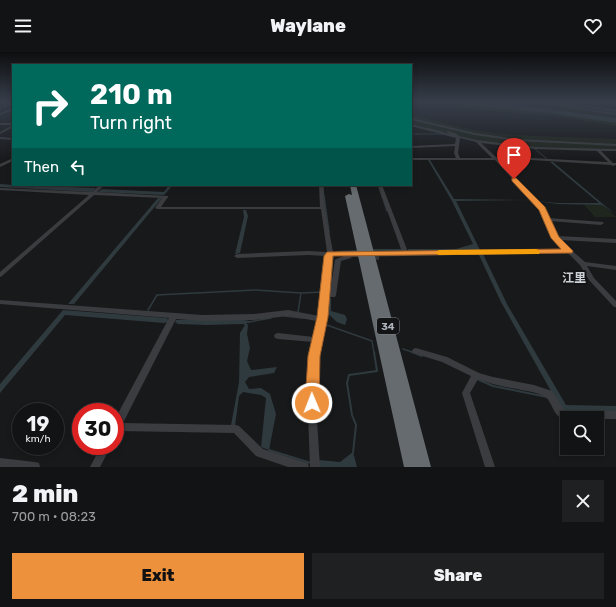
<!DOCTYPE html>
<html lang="en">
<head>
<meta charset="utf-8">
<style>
	:root { --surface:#121314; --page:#1f2022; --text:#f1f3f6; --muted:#9c9ea0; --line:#313234; --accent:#ee913d }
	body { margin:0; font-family:Rubik,"Noto Sans JP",sans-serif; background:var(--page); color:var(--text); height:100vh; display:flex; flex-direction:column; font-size:15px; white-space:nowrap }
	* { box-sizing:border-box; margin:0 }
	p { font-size:13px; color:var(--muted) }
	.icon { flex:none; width:22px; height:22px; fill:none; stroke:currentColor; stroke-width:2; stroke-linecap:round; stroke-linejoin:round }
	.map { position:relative; height:415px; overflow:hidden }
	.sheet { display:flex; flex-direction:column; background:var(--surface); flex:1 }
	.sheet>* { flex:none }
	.hud { position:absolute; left:12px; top:12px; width:400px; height:122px; border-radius:0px; box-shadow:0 2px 6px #0003,0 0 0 1px var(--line); background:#00695c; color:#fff; overflow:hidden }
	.buttons { position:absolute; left:560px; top:359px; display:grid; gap:8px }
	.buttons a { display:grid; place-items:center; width:44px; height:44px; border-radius:0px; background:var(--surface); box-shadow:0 2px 6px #0003,0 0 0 1px var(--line); font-size:20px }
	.speed { position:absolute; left:12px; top:351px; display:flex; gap:8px; font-size:20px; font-weight:700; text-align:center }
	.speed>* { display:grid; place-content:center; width:52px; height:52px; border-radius:50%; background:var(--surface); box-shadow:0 2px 6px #0003,0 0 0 1px var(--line); line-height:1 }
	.speed small { font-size:10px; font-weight:400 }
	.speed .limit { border:6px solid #d22; background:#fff; color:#111 }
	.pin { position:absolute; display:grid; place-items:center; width:34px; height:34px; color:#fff; margin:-41px -17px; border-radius:50% 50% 50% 0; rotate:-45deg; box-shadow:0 0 4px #0007 }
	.pin .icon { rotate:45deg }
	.me { position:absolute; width:44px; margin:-22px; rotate:359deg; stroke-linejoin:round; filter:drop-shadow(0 0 3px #0008) }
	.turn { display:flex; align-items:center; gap:14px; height:84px; padding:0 12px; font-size:18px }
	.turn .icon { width:52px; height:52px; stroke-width:2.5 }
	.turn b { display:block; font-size:28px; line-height:34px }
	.then { display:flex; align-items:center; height:38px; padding:0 12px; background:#0003; gap:8px; font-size:15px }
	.round { display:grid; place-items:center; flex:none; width:42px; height:42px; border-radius:0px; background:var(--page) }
	.head { display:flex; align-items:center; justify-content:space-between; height:68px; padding:0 12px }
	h1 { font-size:24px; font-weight:800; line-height:30px }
	.cta { display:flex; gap:8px; margin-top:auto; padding:8px 12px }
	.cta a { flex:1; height:46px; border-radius:0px; background:var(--accent); color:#111; font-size:16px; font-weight:800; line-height:46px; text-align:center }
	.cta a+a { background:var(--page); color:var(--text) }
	header { display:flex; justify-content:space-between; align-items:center; height:52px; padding:0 12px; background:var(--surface); font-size:18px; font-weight:800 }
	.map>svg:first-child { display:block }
	.green { fill:#1f261e }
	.water { fill:#2f3a3e }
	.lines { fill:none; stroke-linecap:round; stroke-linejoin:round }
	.stream-far2 { stroke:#2f3a3e; stroke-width:1 }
	.stream-far1 { stroke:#2f3a3e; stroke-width:1.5 }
	.stream { stroke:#2f3a3e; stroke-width:2 }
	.minor-tunnel-far1 { stroke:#35383b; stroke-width:3; stroke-dasharray:3 1.5; stroke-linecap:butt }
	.minor-tunnel { stroke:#35383b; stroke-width:5.5; stroke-dasharray:5.5 2.5; stroke-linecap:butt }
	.minor { fill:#3a3c3f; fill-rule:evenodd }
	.highway { fill:#666b70; fill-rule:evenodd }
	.rail { stroke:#4d5054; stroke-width:1; stroke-dasharray:2.5 2; stroke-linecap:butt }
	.route { fill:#ee913d; stroke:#9b5e28 }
	.slow { fill:#f59e0b }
	.labels { text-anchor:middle; stroke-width:4; stroke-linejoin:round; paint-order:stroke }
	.shield { fill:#131416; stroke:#7d8389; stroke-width:1 }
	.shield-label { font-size:10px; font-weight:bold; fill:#abb2ba }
	.neighbourhood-label { font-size:12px; font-weight:bold; fill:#ccd1d6; stroke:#131416 }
</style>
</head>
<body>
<header><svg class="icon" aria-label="menu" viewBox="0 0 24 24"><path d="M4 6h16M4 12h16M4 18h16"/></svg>Waylane<svg class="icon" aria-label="heart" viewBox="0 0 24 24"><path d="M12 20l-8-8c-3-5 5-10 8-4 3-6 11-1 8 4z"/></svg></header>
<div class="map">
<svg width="616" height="415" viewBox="0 0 616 415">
	<rect width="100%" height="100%" fill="#18191b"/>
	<path class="green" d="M411,50C480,50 548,60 616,71V74L562,65L411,52Z
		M499,50H542L616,58V66Z
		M564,50L616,51V56Z
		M411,63C439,69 466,78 494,81C535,85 575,85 616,87V97L532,95L476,88L411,72Z
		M584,153H602L616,165H595Z"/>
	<path class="water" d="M442,50H499L616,66V71L550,61Z
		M542,50H559L616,57V60Z
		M428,108H430L454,147L531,148L456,149L480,198L408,199V197H456L473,192L452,149Z
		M550,110H553L616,163L602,153L557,152L537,149L557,151H599Z
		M0,132L13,133L96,136L92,140L0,135Z
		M169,133H173L164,143L98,140L102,137L164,140Z
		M158,146H162L74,252H68Z
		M243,158H246L248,164L240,201L235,202L244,165Z
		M375,197H402L403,199C390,200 344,204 336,199Z
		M478,201L483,202L507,252L566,353L616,354V359H565L561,357L501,250Z
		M329,245L331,246V259L345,263L347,267L345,273L337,270L327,261Z
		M63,258L166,266L169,268L168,270L164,271L65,263L0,341V332Z
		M240,267L249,269V271H246L248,273L247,282L250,296L247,309L251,318L277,315L274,321L249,325L245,330L249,337L261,336L270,342L276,362L269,398L261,395L266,346L261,343L243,340L239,344L235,374L231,373L239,330L240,281L245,273L243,272L206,273L178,272L175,270L176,268Z
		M353,400L357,415H319V408L340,410Z"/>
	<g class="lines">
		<path class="stream-far2" d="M599,50L616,52
			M426,76L444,80
			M411,82H443
			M534,96L547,107
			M323,133L324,145
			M378,133L382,145"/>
		<path class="stream-far1" d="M324,144L329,180
			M382,144L387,159
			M327,240L330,239L333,204
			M148,258L157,243L255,238L301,241L324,240
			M298,260L301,241
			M284,264L302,266
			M249,270L271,266
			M324,272L372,289L374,301
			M403,297L415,301"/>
		<path class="stream" d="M412,300L422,304
			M477,327L493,334L547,345
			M269,398L311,411
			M353,401L356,373L352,363L347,331L349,323L377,319L374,300"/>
		<path class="minor-tunnel-far1" d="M4,50L13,51"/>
		<path class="minor-tunnel" d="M367,205H379"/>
		<path class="minor" d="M528,50H537L616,61V63Z
			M13,56V58L0,63V61Z
			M411,66L475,81L518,87L616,92V94L518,89L475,83L411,68Z
			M0,71H13V73H0Z
			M411,72L450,82L446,80L448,79L457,82L459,84L477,88L536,95L616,97V99H601L613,111H616V113L613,114L611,113L531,108H499L544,156L548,166L603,170L604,171L601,173L550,169L557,184L616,187V191L560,188L585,210L616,214V218L587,214L594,226L616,249V255H614L589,228L580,213L568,201L352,205L351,206L341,209L336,243L335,245H329L327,260L325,267L318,304L315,337L320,415H310L307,337L310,304L313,290L278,287L275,286L274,284L275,282L278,281L314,285L317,269L288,264L254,268L202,269L176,267L123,371L236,373L239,374L263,397L304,410L308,411L309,415H288L256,404L234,381L118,379L115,380V367L169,266L0,252V248L202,263L254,262L288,258L319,264C326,245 317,222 326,204L308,203L237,206L234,204L237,202L308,199L327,200L321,157H157L155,156L162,146L94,143L2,224L0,225V220L89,143L0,138V136L92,140L100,133H105L97,140L168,144V145L161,155H320L319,133H323L325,156L333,200L352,201L402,200L378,133H382L408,200L564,197L552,186L540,157L495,108H411V106H456L454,101L455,94L411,96V94L455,92L456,86L411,74ZM460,86L476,90L492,106H460L458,101ZM481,91L536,97L597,99L608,110L531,106H497ZM332,204H344L336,207L335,208L330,241H329V215Z
			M13,73V75L0,82V80Z
			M0,85L13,86V88L0,87Z
			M13,106V109L0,115V112Z
			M416,296L447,305L479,321L493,325L534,333L552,339L565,359H616V367H597V366H567V367C552,367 554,350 544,344C536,340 526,339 517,337C504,335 491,332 478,327L470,341L495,415H485L462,341L471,324L442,310L413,301L412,299L413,297Z
			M101,394H111L100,415H90Z
			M0,406L35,410L39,411L40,415H0Z"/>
		<path class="highway" d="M350,133H356L431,415H404L345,144L349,142L352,143Z"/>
		<path class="rail" d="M0,57L13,51"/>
	</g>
	<linearGradient id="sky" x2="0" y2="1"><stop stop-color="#0d0e0f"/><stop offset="0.46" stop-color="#373e4a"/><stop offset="1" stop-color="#373e4a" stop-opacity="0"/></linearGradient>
	<rect width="616" height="108" fill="url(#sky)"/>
	<path class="route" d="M512,126H516L545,155L559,185L573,199L572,201L333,204L328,265L320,304L319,351L317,355L312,357L307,355L305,351L308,304L317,265L324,204L327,200L561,197L551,186L539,158L512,129Z"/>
	<path class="slow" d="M536,197L539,198L540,200L539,202L439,203L435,201L439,198Z"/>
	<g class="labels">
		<rect class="shield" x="377" y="266" width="22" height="16" rx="3"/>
		<g class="shield-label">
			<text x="388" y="278">34</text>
		</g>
		<g class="neighbourhood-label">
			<text x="574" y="230">江里</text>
		</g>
	</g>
</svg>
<div class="buttons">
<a><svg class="icon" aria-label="search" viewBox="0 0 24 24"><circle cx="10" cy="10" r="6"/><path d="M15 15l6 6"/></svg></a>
</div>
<div class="speed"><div>19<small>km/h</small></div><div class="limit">30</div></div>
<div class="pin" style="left:514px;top:127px;background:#d93025"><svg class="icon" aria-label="arrive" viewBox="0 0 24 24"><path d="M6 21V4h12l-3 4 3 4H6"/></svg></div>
<svg class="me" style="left:312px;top:351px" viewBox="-20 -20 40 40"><circle r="17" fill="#ee913d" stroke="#fff" stroke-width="3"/><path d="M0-11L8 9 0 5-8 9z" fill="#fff"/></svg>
<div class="hud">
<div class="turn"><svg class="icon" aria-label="right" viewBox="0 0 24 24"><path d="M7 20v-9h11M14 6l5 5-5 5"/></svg><div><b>210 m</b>Turn right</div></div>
<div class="then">Then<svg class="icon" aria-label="left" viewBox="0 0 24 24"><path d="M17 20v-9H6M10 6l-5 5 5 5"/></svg></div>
</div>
</div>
<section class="sheet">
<div class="head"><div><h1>2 min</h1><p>700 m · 08:23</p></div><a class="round"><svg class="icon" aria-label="close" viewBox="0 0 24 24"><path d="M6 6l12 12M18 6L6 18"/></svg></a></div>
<div class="cta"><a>Exit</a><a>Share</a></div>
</section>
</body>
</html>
